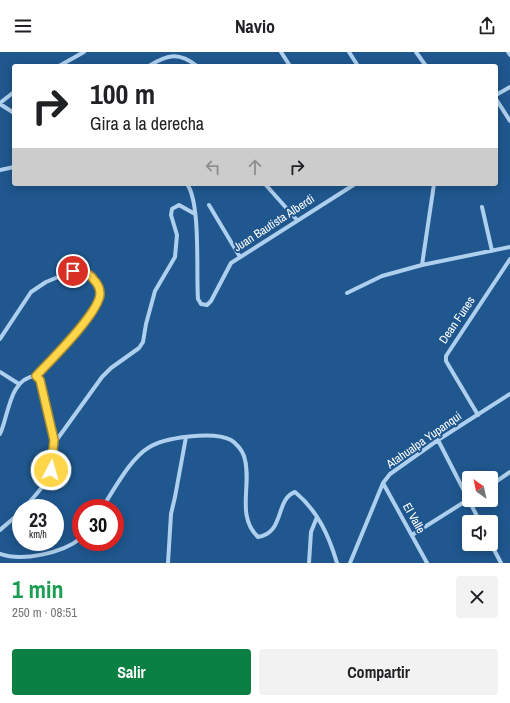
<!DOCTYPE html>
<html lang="es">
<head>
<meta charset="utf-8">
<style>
	:root { --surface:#fff; --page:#f2f2f2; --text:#202124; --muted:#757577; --accent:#0b8043 }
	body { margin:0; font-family:"Archivo Narrow",sans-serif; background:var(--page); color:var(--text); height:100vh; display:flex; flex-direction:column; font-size:15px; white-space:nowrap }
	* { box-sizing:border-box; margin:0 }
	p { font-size:13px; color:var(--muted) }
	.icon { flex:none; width:22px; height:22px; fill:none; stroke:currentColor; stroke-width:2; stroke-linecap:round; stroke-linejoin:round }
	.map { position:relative; height:511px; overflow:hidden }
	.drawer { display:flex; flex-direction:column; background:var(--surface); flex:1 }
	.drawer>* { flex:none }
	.hud { position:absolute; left:12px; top:12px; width:486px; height:122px; border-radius:4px; box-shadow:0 2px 10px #0003; background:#fff; color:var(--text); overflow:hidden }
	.needle { width:26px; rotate:327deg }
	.fabs { position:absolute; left:462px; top:419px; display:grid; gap:8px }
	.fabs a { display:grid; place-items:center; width:36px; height:36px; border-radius:4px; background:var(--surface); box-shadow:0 2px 10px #0003; font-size:20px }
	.speed { position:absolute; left:12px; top:447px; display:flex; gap:8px; font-size:20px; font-weight:700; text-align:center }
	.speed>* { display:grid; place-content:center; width:52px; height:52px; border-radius:50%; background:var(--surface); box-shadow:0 2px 10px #0003; line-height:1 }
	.speed small { font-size:10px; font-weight:400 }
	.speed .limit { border:6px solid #d22; background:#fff; color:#111 }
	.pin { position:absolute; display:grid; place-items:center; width:34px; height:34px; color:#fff; margin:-17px; border:2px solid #fff; border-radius:50%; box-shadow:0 1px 4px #0007 }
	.me { position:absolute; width:44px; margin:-22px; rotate:6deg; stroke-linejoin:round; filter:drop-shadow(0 0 3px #0008) }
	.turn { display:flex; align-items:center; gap:14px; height:84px; padding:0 12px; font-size:18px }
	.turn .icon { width:52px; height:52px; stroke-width:2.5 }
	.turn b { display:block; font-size:28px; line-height:34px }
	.lanes { display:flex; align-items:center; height:38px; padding:0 12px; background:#0003; justify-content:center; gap:20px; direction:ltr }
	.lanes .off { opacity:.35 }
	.round { display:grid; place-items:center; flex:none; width:42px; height:42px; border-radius:4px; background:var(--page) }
	.headline { display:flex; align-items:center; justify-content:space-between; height:68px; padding:0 12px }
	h1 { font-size:24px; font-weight:800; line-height:30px; color:#1e9e55 }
	.button { display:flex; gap:8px; margin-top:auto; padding:8px 12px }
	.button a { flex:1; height:46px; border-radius:4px; background:var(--accent); color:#fff; font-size:16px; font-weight:800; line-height:46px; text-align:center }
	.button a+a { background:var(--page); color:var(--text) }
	header { display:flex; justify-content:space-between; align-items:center; height:52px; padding:0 12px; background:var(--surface); font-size:18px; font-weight:800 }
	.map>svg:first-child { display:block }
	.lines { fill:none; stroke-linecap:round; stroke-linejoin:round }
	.minor { stroke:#aecfed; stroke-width:4 }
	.route-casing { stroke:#a68a30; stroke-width:10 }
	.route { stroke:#ffd54a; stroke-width:7 }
	.labels { text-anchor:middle; stroke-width:4; stroke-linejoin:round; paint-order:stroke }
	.street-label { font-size:12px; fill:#fff; stroke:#1f578e }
</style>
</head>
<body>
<header><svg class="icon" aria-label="menu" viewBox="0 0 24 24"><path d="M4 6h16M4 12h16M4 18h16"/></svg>Navio<svg class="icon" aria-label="share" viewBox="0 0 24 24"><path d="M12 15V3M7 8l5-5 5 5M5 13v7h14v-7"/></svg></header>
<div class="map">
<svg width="510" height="511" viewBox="0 0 510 511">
	<rect width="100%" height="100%" fill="#1f578e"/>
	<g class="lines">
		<path class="minor" d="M281,0L290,14
			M349,0L358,14
			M416,0L426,14
			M508,0L510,3
			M59,14L84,0
			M149,14C168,2 179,0 197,14
			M496,43L510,35
			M496,47L510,69
			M0,51L14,40
			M0,52L14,61
			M0,118L14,115
			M187,132C201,151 196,221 198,247L201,252L207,253L211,249L231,211L355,132
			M265,132L297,168
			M209,153L240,205
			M482,155L492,199
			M422,213L434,132
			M347,241L382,224L422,213L510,195
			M0,287L31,240L46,230L73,219H84L93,226L98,234L100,242L97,251L68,291L36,324
			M0,320L19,332
			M478,363L446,309V304L510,207
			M0,382C9,363 9,326 36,324L40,328C46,355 61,391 51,418C46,433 34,445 24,456
			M438,388L480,470
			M53,393L102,325L111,316L139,296L143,290L146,272L155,239L175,205L177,183L171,163L172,157L179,153L195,162
			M383,431L427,511
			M491,433L510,420
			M102,456C114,438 130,407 148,396C164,385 214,379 231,388C236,391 242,398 244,404C253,431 235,463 258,485C285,481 275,447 295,440C318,459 329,484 337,511
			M0,478L21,460
			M412,483L469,447
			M491,492L501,511
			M0,502C22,510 63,501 81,486
			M168,511L171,462L175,445L186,385
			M309,511L311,480L317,465
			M350,511L383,431L390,422L438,388L510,342"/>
	</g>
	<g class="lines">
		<g class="route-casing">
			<path id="route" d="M51,418L54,388L40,328L36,324C50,309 99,261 100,242C100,236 98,232 94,228C89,220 82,219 73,219"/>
		</g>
		<use href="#route" class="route"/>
	</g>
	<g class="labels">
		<g class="street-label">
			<text transform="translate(274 171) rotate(-33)" y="4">Juan Bautista Alberdi</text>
			<text transform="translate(457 268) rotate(-56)" y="4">Dean Funes</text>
			<text transform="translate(424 388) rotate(-35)" y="4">Atahualpa Yupanqui</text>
			<text transform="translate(414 466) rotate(61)" y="4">El Valle</text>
		</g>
	</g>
</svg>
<div class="fabs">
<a><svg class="needle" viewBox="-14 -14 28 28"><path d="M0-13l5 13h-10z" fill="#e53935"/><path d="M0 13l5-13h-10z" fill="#757577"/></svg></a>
<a><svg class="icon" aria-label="sound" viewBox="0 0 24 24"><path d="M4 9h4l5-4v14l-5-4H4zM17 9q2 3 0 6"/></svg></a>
</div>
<div class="speed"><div>23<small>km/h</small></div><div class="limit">30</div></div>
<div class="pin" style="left:73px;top:219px;background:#d93025"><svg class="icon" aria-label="arrive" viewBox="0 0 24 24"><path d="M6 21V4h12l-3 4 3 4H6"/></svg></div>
<svg class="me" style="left:51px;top:418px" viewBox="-20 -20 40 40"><circle r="17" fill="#ffd54a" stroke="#fff" stroke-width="3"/><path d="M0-11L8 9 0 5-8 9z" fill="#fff"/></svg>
<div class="hud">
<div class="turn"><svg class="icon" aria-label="right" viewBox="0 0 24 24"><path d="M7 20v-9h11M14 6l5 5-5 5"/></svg><div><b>100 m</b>Gira a la derecha</div></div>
<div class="lanes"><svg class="icon off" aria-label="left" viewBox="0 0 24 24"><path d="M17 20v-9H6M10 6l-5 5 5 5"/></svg><svg class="icon off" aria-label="ahead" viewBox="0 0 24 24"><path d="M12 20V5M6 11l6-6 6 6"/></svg><svg class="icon" aria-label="right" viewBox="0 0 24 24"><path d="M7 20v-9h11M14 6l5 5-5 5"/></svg></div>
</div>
</div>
<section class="drawer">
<div class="headline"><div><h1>1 min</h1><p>250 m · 08:51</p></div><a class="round"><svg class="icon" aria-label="close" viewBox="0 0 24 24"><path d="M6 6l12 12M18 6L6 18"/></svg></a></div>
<div class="button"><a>Salir</a><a>Compartir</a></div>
</section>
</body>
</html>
